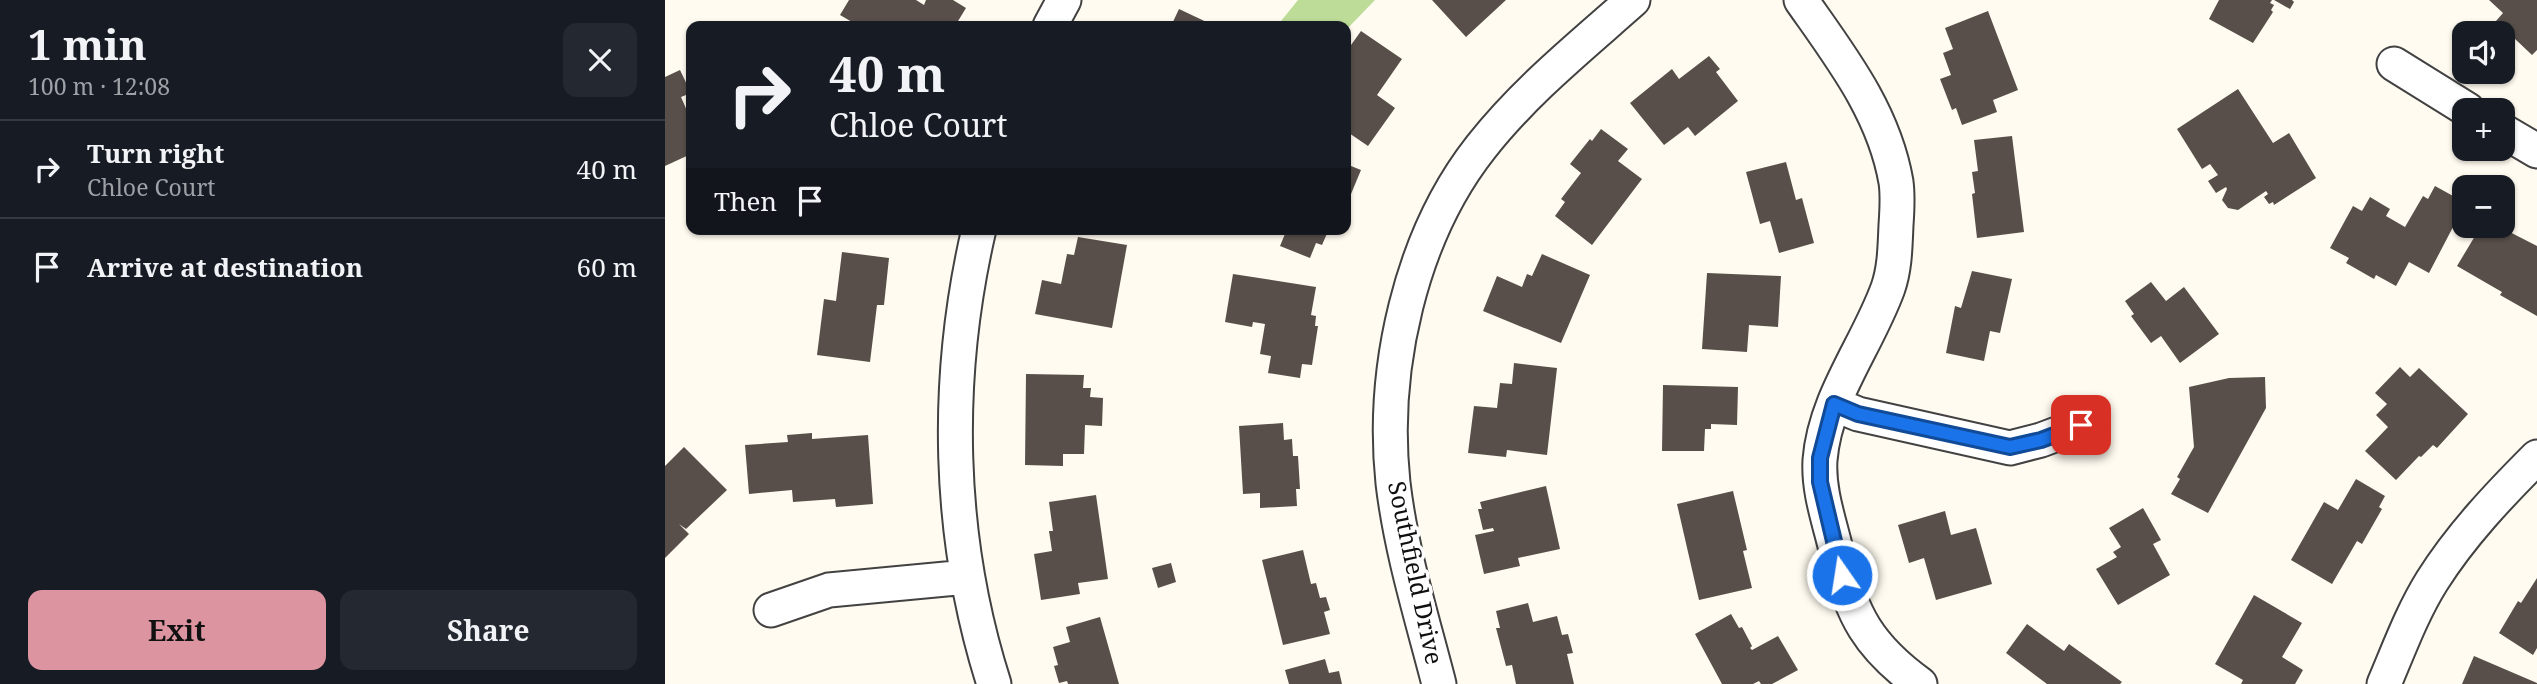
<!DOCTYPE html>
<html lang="en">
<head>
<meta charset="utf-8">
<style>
	:root { --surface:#171b24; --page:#242831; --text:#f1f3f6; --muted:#9ea1a6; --line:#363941; --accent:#dc95a0 }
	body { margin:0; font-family:"Noto Serif",serif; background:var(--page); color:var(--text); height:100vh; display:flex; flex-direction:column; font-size:26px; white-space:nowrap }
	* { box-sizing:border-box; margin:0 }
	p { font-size:23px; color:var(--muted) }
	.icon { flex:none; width:38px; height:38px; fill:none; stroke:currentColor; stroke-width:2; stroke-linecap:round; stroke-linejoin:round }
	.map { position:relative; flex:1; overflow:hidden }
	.sheet { display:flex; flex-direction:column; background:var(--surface); width:665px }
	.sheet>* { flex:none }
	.hud { position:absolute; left:21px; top:21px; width:665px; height:214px; border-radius:14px; box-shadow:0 2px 5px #0004; background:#171b24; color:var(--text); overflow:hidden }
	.tools { position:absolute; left:1787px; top:21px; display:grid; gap:14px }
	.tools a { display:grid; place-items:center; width:63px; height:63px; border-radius:14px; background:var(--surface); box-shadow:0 2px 5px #0004; font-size:35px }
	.pin { position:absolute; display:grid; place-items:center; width:60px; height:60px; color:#fff; margin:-30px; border-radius:14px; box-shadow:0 4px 10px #0006 }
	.me { position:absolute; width:77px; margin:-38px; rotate:347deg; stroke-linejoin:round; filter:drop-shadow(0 0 5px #0008) }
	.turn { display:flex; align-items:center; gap:24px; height:147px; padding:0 28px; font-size:32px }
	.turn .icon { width:91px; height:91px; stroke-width:2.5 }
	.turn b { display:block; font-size:49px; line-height:60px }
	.then { display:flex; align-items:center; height:66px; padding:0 28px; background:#0003; gap:14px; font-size:26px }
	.round { display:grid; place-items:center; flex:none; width:74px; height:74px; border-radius:14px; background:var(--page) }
	.headline { display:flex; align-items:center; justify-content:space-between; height:119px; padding:0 28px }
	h1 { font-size:42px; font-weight:700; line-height:52px }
	.primary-button { display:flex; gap:14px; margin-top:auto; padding:14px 28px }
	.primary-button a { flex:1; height:80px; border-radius:14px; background:var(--accent); color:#111; font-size:28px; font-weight:700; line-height:80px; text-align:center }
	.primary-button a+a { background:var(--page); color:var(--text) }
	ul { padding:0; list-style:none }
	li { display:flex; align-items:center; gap:21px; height:98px; padding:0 28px; border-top:2px solid var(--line) }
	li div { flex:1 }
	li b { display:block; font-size:26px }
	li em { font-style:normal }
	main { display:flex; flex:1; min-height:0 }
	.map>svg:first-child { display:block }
	.forest { fill:#bcdc97 }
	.building { fill:#584f4a }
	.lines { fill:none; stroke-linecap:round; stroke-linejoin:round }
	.minor-casing { stroke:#424242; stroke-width:37 }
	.minor { stroke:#fff; stroke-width:33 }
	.route-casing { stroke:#114b97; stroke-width:18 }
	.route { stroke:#1a73e8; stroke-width:12 }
	.labels { text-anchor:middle; stroke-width:7; stroke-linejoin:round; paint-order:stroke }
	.street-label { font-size:24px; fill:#0f0f0f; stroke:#fff }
</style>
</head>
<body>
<main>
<section class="sheet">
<div class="headline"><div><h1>1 min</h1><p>100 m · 12:08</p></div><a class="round"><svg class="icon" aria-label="close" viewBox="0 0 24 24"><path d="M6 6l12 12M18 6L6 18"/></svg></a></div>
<ul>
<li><svg class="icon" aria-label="right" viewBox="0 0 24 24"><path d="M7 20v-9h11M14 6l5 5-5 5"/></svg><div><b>Turn right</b><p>Chloe Court</p></div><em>40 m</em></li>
<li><svg class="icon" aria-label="arrive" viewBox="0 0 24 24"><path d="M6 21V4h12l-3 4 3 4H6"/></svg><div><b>Arrive at destination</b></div><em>60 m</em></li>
</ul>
<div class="primary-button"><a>Exit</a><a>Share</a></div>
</section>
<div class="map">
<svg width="1872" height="684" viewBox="0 0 1872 684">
	<rect width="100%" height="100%" fill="#fffbf0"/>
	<path class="forest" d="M633,0H710L681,30V26H612Z"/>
	<path class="building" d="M184,0H251L259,5L261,0H288L301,8L290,26H194L175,15Z
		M767,0H841L801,37Z
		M1554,0H1607L1605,3L1609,5L1606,10L1608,12L1588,43L1544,19Z
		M1609,0H1627L1629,2L1625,9Z
		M1824,0H1872V50L1867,55L1831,21L1838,13Z
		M514,9L550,26H506Z
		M1323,11L1353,90L1328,100L1332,112L1297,125L1291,108L1287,110L1275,79L1286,75L1278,53L1288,49L1280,28Z
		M696,31L737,59L712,95L730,108L703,146L681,131V121L684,117L681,115V52Z
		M1044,56L1055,69L1051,72L1073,101L1030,136L1023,127L999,145L965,103L1007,69L1014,79Z
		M15,70L26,93L16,97L26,120V154L0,166V77Z
		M1573,89L1608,143L1624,133L1651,178L1609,205L1608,202L1604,204L1599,197L1603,194L1601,191L1573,210L1563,208L1557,200L1562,189L1561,187L1551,193L1543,181L1553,175L1545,164L1537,169L1512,129Z
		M936,129L963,149L953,161L977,179L927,245L890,216L900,202L896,199L916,173L905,164L925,139L927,141Z
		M1347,136L1359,232L1312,238L1307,194L1310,193L1307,172L1313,171L1309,140Z
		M1121,162L1131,200L1137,198L1149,243L1114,253L1105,221L1095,224L1081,172Z
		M681,164L696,170L681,206Z
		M1770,186L1799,202V206L1764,273L1744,262L1731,286L1711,275L1709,279L1681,263L1684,258L1665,248L1688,206L1697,211L1705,197L1725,209L1721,216L1740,227L1758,196L1763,199Z
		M1816,226L1829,234L1833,226L1872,246V316L1835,295L1837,292L1792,266Z
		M622,229H664L657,245L651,243L645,258L615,246Z
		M413,237L462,245L447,328L370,314L377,280L396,284L402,254L409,255Z
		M177,252L224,258L219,305H212L205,362L152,355L159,299L171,301Z
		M877,254L925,275L896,343L818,311L832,276L857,287L862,274L867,276Z
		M1307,271L1347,279L1335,333L1325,331L1319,361L1281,353L1290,306L1296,308Z
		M1042,273L1116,276L1113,327L1084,325L1082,352L1037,349Z
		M568,274L651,287L646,315L651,316L650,326H653L647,365L637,364L635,378L603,373L606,356L595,354L600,324L588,322L587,327L560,322Z
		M1486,282L1501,301L1519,287L1554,334L1515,363L1496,336L1486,343L1466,316L1469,314L1460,301Z
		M849,363L892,368L882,455L842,450L841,457L803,453L809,406L832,408L835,383L847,384Z
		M1735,367L1745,377L1754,368L1803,414L1772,448L1768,445L1756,457L1754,456L1731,480L1700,451L1723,427L1711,415L1722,404L1710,393Z
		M361,374L419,375L418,388H426L425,397L438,398L437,426L420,425L419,454H398V466L360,465Z
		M1600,377L1601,408L1543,513L1506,494L1515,479L1512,477L1529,447L1524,387L1564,378Z
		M998,385L1073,387L1072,425L1046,424V429H1040L1039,451H997Z
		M618,423L619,440L627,439L628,456H633L635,489H631L632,506L595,508V493L578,494L574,426Z
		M147,433V439L203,435L208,504L171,507L170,499L128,502L127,490L84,494L80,445L123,442L122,435Z
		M19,447L62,490L21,529L14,524L24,534L0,558V466Z
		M1691,479L1720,496L1714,507L1717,509L1697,544L1692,541L1667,584L1626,560L1659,502L1673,510Z
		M881,486L895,549L853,558L855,566L819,574L810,535L829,531L828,528L818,530L813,509H817L815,502Z
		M1068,491L1082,550L1078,551L1087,588L1034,600L1012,504Z
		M431,495L443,579L413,583L415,594L376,600L369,554L387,551L384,531H388L384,502Z
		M1478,508L1496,540L1488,544L1505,575L1453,605L1431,569L1452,557L1448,552L1456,547L1444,528Z
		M1280,511L1286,535L1311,528L1327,584L1271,600L1259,558L1244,563L1233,525Z
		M638,550L646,584L651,583L655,598L661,597L665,610L659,612L665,634L618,645L597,560Z
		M506,563L511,582L493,588L487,568Z
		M1872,578V648L1868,655L1834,633L1853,601L1856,603Z
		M1589,595L1637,623L1617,657L1638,670L1630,684H1576L1578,680L1550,664Z
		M863,603L868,622L892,616L897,635L903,634L908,653L902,654L909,684H851L847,665L841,666L831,628H835L831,611Z
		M1066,614L1074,628L1077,627L1087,646L1085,648L1087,650L1113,636L1133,670L1107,684H1096L1094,681L1088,684H1057L1030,634Z
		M435,617L454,684H403L402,681L394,683L389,666L393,665L388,647L405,642L401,627Z
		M1362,624L1399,651L1404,644L1457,682L1455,684H1382L1341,653Z
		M1809,656L1872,683V684H1797Z
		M660,659L664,673L674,671L677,684H624L620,670Z"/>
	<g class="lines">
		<g class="minor-casing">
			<path id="minor" d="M1136,0C1176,57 1219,112 1231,182C1233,196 1232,211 1231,225C1230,246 1230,268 1223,288C1202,346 1160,397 1155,460C1153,492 1165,523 1172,554C1186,615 1204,647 1255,684
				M385,26L399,0
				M1729,64L1803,110
				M1838,131L1872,151
				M314,229C279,379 282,537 329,684
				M1169,404L1193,414L1345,448L1376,440L1416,425
				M106,610L164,590L302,577
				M774,684C757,618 736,551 728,483C716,370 745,237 816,147C860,91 915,47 968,0
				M1719,684C1734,649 1747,613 1767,581C1796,535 1834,495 1872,457"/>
		</g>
		<use href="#minor" class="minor"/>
	</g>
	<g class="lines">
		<g class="route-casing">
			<path id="route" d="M1177,575L1155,482V458L1169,404L1193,414L1345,447L1376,440L1416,425"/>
		</g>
		<use href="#route" class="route"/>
	</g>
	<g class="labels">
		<g class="street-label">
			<text transform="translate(750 573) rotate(78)" y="8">Southfield Drive</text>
		</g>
	</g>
</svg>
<div class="tools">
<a><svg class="icon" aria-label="sound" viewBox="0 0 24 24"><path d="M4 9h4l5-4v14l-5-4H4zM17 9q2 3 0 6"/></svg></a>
<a>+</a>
<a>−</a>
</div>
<div class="pin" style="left:1416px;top:425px;background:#d93025"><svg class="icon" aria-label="arrive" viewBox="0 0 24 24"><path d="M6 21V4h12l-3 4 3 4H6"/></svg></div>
<svg class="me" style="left:1177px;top:575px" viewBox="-20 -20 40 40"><circle r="17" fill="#1a73e8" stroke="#fff" stroke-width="3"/><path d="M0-11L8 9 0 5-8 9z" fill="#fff"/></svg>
<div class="hud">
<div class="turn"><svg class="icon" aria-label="right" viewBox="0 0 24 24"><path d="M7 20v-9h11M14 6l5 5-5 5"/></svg><div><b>40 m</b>Chloe Court</div></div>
<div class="then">Then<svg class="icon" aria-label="arrive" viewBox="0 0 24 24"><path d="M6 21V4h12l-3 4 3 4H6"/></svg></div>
</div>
</div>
</main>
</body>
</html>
